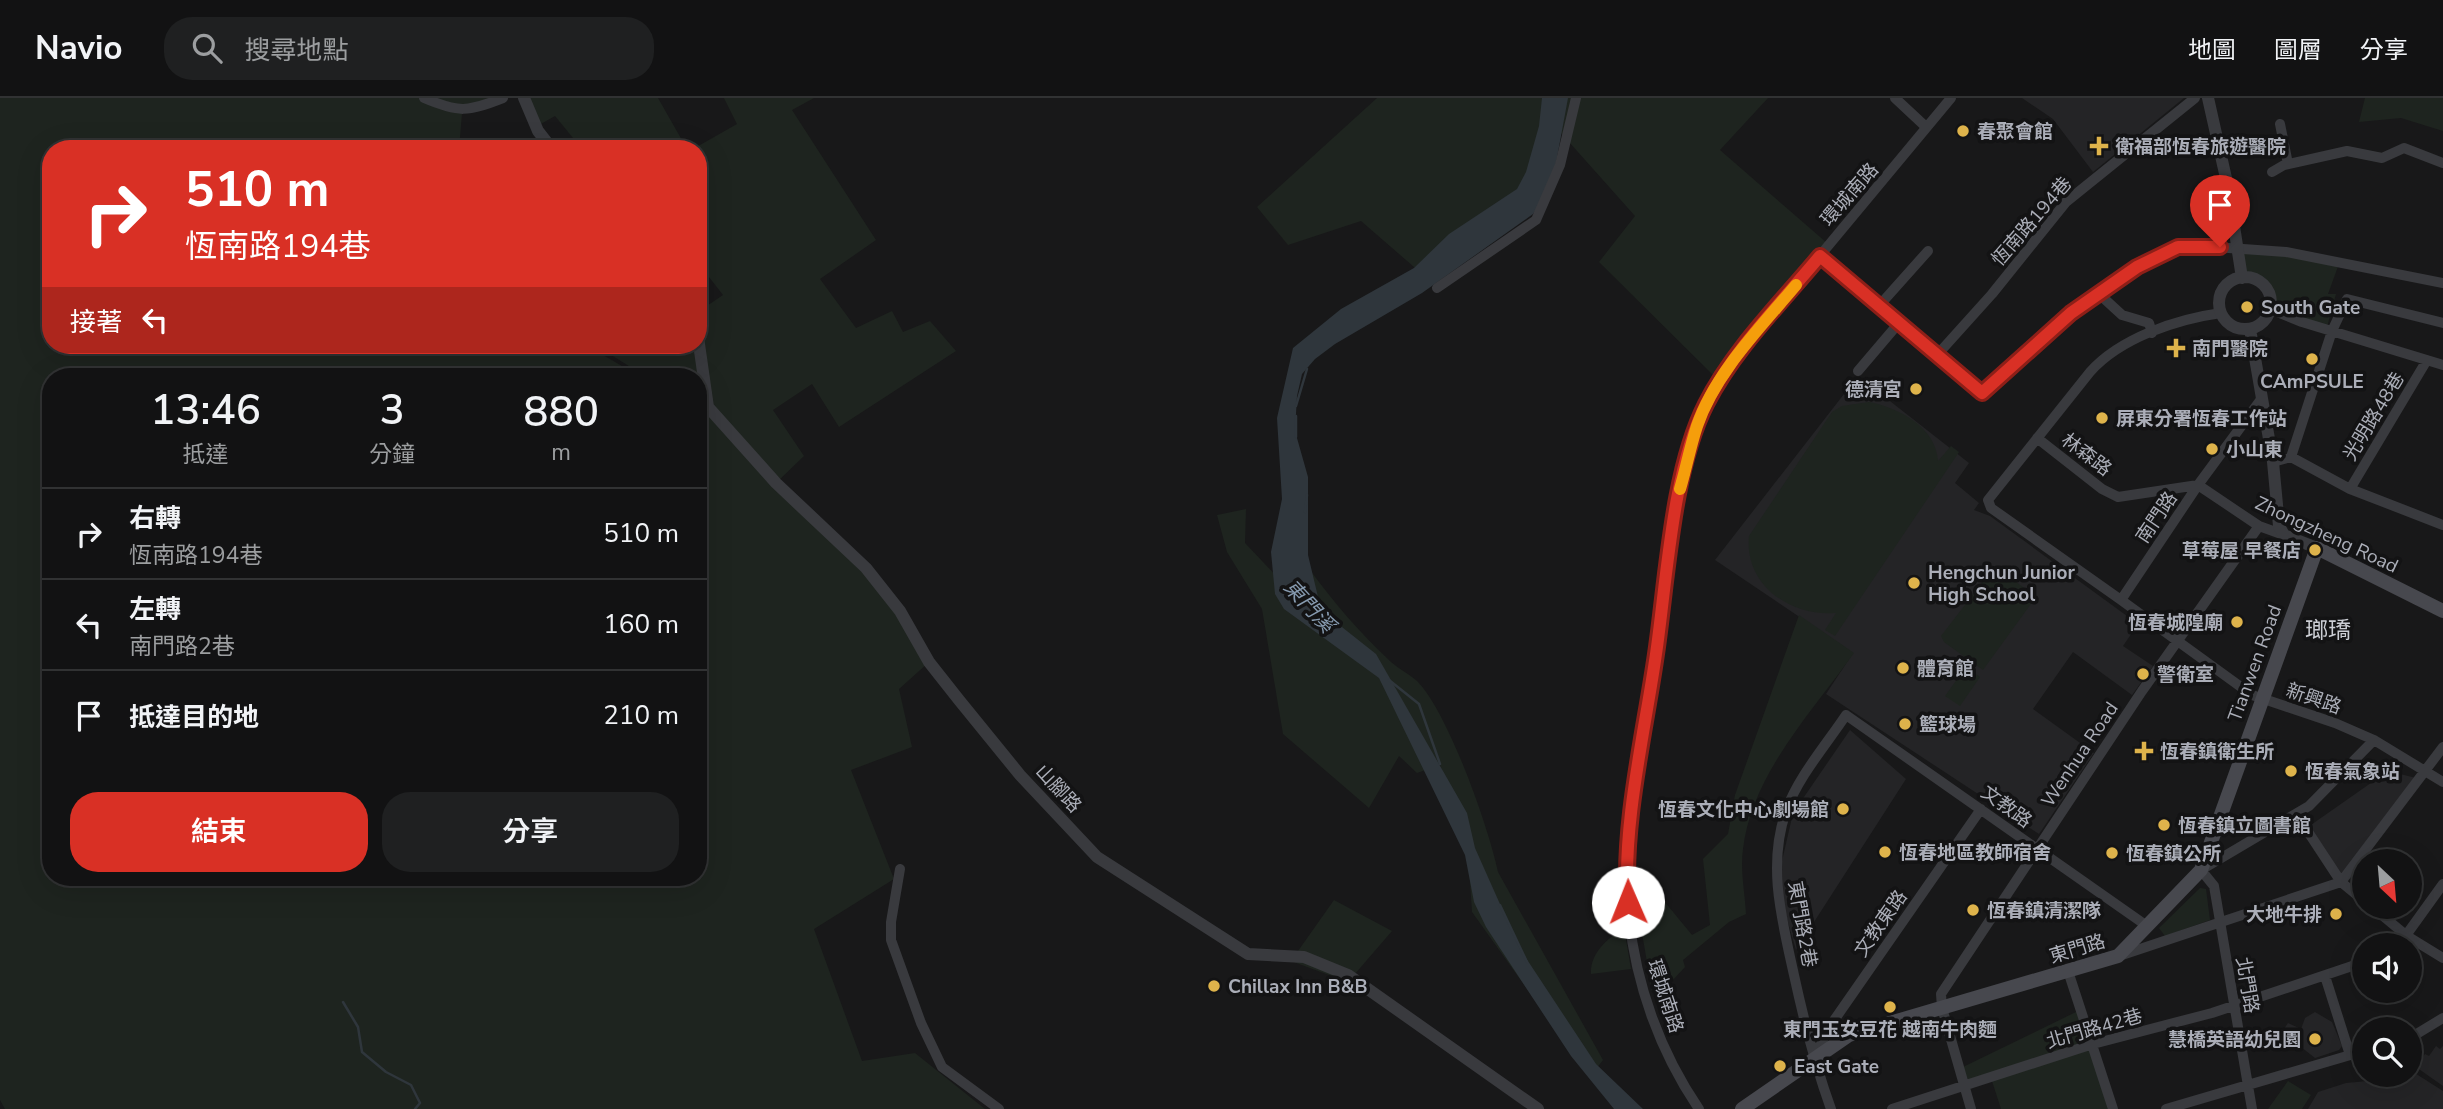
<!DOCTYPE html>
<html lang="zh-TW">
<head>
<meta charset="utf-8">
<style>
	:root { --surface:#121213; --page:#1f2021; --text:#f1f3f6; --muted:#9c9ea0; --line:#313233; --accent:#d93025 }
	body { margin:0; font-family:"Nunito Sans","Noto Sans TC",sans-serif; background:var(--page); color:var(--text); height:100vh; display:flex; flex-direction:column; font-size:26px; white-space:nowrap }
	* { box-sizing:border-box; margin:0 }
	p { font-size:23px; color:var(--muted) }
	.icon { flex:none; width:38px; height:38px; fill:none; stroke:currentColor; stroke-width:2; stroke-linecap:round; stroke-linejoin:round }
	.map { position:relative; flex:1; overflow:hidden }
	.panel { position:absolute; left:42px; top:270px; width:665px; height:518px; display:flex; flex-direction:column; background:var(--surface); border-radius:28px; box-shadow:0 7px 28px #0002,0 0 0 2px var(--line) }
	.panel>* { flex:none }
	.hud { position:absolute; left:42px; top:42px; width:665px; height:214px; border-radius:28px; box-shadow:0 7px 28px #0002,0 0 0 2px var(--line); background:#d93025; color:#fff; overflow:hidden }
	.needle { width:46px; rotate:154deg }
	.buttons { position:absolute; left:2352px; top:751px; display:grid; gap:14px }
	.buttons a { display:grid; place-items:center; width:70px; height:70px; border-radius:50%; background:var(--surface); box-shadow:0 7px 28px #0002,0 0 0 2px var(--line); font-size:35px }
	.pin { position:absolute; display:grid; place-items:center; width:60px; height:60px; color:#fff; margin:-72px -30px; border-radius:50% 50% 50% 0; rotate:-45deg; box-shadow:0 0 7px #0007 }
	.pin .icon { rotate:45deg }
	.me { position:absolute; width:77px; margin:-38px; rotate:359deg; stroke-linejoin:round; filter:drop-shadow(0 0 5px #0008) }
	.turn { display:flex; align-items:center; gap:24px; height:147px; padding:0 28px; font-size:32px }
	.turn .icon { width:91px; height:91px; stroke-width:2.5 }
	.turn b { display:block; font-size:49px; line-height:60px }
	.then { display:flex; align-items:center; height:66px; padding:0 28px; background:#0003; gap:14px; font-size:26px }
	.eta { display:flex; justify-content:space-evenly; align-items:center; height:119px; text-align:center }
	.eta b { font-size:42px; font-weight:600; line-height:49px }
	.cta { display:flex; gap:14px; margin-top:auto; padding:14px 28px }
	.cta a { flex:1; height:80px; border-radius:28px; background:var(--accent); color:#fff; font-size:28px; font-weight:600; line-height:80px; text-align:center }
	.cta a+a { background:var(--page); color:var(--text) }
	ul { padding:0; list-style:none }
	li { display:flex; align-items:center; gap:21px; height:91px; padding:0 28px; border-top:2px solid var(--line) }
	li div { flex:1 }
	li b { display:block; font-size:26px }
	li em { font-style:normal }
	header { display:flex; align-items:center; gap:42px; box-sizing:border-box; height:98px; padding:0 35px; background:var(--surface); border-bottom:2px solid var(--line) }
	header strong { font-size:33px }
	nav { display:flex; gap:38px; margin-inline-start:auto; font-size:24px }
	.search { width:490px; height:63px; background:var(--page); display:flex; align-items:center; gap:18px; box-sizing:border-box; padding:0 24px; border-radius:28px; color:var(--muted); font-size:26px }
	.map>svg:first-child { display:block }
	.built { fill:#242426 }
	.green { fill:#1e241f }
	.water { fill:#2f363c }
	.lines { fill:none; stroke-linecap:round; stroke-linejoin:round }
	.stream { stroke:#2f363c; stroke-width:2.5 }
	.minor { stroke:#393a3e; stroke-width:10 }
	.tertiary { stroke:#393a3e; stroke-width:12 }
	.secondary { stroke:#47484e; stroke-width:14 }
	.route-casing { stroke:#8d1f18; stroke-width:18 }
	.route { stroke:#d93025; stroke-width:12 }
	.slow { stroke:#f59e0b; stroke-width:12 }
	.poi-dot { fill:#deb34b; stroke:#131314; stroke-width:2.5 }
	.labels { text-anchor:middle; stroke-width:7; stroke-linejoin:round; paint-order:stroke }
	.poi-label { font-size:19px; font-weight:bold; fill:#abaeb8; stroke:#131314; text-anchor:start }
	.street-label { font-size:19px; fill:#abaeb8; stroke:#131314 }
	.water-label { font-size:21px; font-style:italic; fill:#869aaf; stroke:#131314 }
	.quarter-label { font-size:23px; fill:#ccced4; stroke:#131314 }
</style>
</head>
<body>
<header>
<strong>Navio</strong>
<div class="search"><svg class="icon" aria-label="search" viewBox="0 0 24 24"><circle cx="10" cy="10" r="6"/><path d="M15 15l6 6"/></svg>搜尋地點</div>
<nav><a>地圖</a><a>圖層</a><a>分享</a></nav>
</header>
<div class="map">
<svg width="2443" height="1011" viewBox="0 0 2443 1011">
	<rect width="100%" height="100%" fill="#181819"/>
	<path class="built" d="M2022,0H2184L2093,74L2053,21Z
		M1858,278L1969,365L1955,385L1979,405L1974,412L1990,418L2138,526L2123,548L2153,568L2132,597L2073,554L2033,611L2094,655L2039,736L1826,596L1853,555L1715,462Z
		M1850,632L1906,681L1796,852L1781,800L1782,763L1793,715Z
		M2388,673L2416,680L2341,778L2308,729Z
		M2315,914L2332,924L2342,948L2339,952L2315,960L2282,934L2288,925L2301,931L2305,920Z
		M2436,948L2440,951L2443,948V988L2416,969L2425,956L2429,958Z
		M2410,972L2443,993V1011H2308L2318,994L2346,985L2368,983L2371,977L2410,976Z"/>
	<path class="green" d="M0,0H497L462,15L459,51H51V247H586L639,278H51V779H698V278H645L595,247H698V214L723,197L698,165V51H693L737,26L724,0H814L792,12L876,142L820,181L856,230L892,213L903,234L930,223L956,253L839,329L812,286L773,312L804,358L777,384L866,470L929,564L899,591L912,649L851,672L894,781L814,831L862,963L915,955L985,1011H5L0,1002Z
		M529,0H658L687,51H582L555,18L539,27Z
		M1377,0H1768L1720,52L1827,145L1714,278L1599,164L1635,118L1553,26L1543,73L1429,182L1361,123L1288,147L1257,109Z
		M2365,0H2443V33L2401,20L2359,24Z
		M2239,149L2340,163L2328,196H2336L2327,229L2269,209C2268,192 2262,181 2244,179Z
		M1869,304C1899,310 1936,329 1938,363L1951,348L1959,354L1835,538L1825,532L1836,515C1791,519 1744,487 1749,438L1832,314L1842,308Z
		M1246,411L1245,445L1283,485L1310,472C1334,505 1361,536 1391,564C1399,571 1409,576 1417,583C1448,614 1489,730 1498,774L1603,962L1590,979L1472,814L1469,768L1440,667L1417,675L1399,658L1369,710L1283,636L1262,511L1227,454L1217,417Z
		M1995,468L2036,499L1983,572L1944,544L1941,538Z
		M1799,517L1854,555C1812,614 1752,676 1743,751C1740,772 1745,795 1746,816L1729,824L1683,862L1685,869L1659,897L1652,894L1640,823L1648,813L1664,803L1692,837L1710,827L1703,761L1728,736L1735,697Z
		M1966,569L1980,579L1960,608L1945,598Z
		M2200,790L2206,791L2210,822L2165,838L2159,830Z
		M1334,802L1392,833L1348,884L1291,863Z
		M1624,830L1631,871L1591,876C1590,855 1608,840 1624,830Z
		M2078,913L2108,1011H2001L1992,983L1970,988L1963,969Z
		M2288,983L2311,997L2302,1011H2268Z"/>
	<path class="water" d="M1542,0H1568L1556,65L1543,103L1533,116L1422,195L1335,246L1315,261L1302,276L1297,298L1295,333L1308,379V457L1319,503L1328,518L1376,556L1467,715L1475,750L1520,851L1596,966L1643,1011H1614L1571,958L1486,829L1474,804L1465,757L1379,580L1284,511L1275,496L1271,454L1282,401L1277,320L1293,250L1341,211L1414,170L1449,136L1517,91L1526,74L1539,28Z"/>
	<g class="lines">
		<path class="stream" d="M1296,308L1307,271
			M1296,318V339
			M1305,414L1307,397
			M1389,582L1419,606L1440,666
			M1500,807L1527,864
			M343,904L358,929L362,954L386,974L411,987L420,1005L415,1011"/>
		<path class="minor" d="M424,0C459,15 467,14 503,0
			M1895,0L1926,29
			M2280,26L2288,66
			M2272,74L2284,67L2347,53L2382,60L2404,50L2443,65
			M1820,158L1982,295L2071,215L2138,169L2169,152L2200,148L2286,154L2443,185
			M1437,190L1536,122L1560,67L1576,0
			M2098,195L2122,217L2149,225L2152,235
			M1878,209L1928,153
			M2270,211L2302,224L2443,267
			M1938,256L1992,196L2066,104L2195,0
			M1858,273L1898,226
			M2262,300L2198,387L2121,502L2252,597L2335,625L2374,642L2443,684
			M2037,340L2102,391L2118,399L2198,387L2259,428L2284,437
			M2291,359L2332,233L2347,201L2443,225
			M2273,364L2291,359L2350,391L2443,427
			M2350,391L2427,262
			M2121,502L1991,410L1988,402L2090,274C2120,240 2177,221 2221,215
			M2297,717L2341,784L2364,803
			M900,771L891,824V842L921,925L942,969L999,1011
			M2341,784L2443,649
			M2371,808L2407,838L2443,860
			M2399,847L2443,786
			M2119,858L2341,784
			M2068,873L2113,1011
			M2325,878L2350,957
			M2410,940L2443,920
			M1814,961L1828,931L1981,711
			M1699,1011C1660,954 1636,887 1629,819C1621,730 1646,619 1660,529C1670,463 1673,389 1697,326C1708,298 1727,274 1744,249L1951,0
			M1831,1011C1815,967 1804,923 1794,877C1782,822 1767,768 1786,713C1798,679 1826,647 1846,617L2147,828
			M1892,1011L2093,946L2212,915L2364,864
			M1971,1011L1942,910L1941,896L2142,593L2259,428
			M2166,1011L2364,953
			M2252,1011L2214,788L2201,772L2309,708L2374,642"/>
		<path class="tertiary" d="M524,0L538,33L552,51
			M2208,0L2228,89L2242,180
			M2219 205a26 26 0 1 1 52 0a26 26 0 1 1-52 0Z
			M2250,231L2273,364L2279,428L2284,437L2317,450
			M698,239L708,309L776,385L866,470L900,513L929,564L959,602L1020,677L1097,759L1248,856L1304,859L1348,877L1538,1011"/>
		<path class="secondary" d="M1742,1011L1849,937L2118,858L2201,772L2317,450L2443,513"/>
	</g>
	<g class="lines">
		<g class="route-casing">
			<path id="route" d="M1628,804C1622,727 1645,633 1656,556C1667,481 1672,373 1706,306C1734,251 1781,205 1820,158L1982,295L2071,215L2137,169L2178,149H2220"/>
		</g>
		<use href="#route" class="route"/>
		<path class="slow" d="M1680,391C1686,371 1690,349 1697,328C1715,275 1760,230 1796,187"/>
	</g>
	<g class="poi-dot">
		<circle cx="1963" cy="33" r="7"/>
		<path d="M2095.5 37.5h7v7h7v7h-7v7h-7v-7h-7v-7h7z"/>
		<circle cx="2247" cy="209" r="7"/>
		<path d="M2172.5 239.5h7v7h7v7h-7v7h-7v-7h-7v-7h7z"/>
		<circle cx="2312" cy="261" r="7"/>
		<circle cx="1916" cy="291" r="7"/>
		<circle cx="2102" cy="320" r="7"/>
		<circle cx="2212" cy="351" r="7"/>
		<circle cx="2315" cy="452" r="7"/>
		<circle cx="1914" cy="485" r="7"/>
		<circle cx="2237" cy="524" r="7"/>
		<circle cx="1903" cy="570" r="7"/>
		<circle cx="2143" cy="576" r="7"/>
		<circle cx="1905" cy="626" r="7"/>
		<path d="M2140.5 642.5h7v7h7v7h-7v7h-7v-7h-7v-7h7z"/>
		<circle cx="2291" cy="673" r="7"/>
		<circle cx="1843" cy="711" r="7"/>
		<circle cx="2164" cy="727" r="7"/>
		<circle cx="1885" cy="754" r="7"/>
		<circle cx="2112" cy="755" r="7"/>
		<circle cx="1973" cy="812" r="7"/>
		<circle cx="2336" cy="816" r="7"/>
		<circle cx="1214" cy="888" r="7"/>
		<circle cx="1890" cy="909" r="7"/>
		<circle cx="2315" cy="941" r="7"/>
		<circle cx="1780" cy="968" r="7"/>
	</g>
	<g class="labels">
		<g class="poi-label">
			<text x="1977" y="40">春聚會館</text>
			<text x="2115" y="55">衛福部恆春旅遊醫院</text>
			<text x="2261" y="216">South Gate</text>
			<text x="2192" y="257">南門醫院</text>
			<text x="2312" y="290" text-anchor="middle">CAmPSULE</text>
			<text x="1902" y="298" text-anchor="end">德清宮</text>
			<text x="2116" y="327">屏東分署恆春工作站</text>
			<text x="2226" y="358">小山東</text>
			<text x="2301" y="459" text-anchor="end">草莓屋 早餐店</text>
			<text x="1928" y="481">Hengchun Junior<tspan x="1928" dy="22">High School</tspan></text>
			<text x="2223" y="531" text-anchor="end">恆春城隍廟</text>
			<text x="1917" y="577">體育館</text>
			<text x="2157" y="583">警衛室</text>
			<text x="1919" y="633">籃球場</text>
			<text x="2160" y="660">恆春鎮衛生所</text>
			<text x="2305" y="680">恆春氣象站</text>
			<text x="1829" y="718" text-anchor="end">恆春文化中心劇場館</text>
			<text x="2178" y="734">恆春鎮立圖書館</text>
			<text x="1899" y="761">恆春地區教師宿舍</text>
			<text x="2126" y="762">恆春鎮公所</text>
			<text x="1987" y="819">恆春鎮清潔隊</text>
			<text x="2322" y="823" text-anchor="end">大地牛排</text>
			<text x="1228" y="895">Chillax Inn B&amp;B</text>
			<text x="1890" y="938" text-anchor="middle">東門玉女豆花 越南牛肉麵</text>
			<text x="2301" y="948" text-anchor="end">慧橋英語幼兒園</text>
			<text x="1794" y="975">East Gate</text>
		</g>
		<g class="street-label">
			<text transform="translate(1849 96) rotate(-49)" y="7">環城南路</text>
			<text transform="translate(2031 123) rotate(-49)" y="7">恆南路194巷</text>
			<text transform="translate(2373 318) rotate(-59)" y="7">光明路48巷</text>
			<text transform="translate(2087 356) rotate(37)" y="7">林森路</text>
			<text transform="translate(2156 419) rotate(-56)" y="7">南門路</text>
			<text transform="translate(2327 436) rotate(25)" y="7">Zhongzheng Road</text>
			<text transform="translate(2254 565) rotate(-70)" y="7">Tianwen Road</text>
			<text transform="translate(2314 600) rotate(19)" y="7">新興路</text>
			<text transform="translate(2079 656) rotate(-56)" y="7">Wenhua Road</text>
			<text transform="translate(1059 690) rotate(47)" y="7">山腳路</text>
			<text transform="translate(2007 708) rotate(36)" y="7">文教路</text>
			<text transform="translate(1880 825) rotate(-55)" y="7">文教東路</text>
			<text transform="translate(1803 826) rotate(80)" y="7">東門路2巷</text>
			<text transform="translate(2077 850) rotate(-17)" y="7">東門路</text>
			<text transform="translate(2248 887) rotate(80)" y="7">北門路</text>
			<text transform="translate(1666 898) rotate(72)" y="7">環城南路</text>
			<text transform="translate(2094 930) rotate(-16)" y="7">北門路42巷</text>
		</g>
		<g class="water-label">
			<text transform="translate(1309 508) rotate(47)" y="7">東門溪</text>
		</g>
		<g class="quarter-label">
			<text x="2328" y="540">瑯𤩝</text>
		</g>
	</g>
</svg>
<div class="buttons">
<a><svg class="needle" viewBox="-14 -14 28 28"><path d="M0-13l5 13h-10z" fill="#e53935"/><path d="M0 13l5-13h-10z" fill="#9c9ea0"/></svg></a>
<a><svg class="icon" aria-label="sound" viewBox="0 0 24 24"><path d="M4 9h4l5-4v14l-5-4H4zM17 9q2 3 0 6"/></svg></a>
<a><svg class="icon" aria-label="search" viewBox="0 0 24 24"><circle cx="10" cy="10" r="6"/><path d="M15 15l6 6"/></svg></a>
</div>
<div class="pin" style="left:2220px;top:149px;background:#d93025"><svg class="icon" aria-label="arrive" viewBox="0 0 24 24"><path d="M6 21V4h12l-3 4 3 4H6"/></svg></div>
<svg class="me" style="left:1628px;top:804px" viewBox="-20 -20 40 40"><circle r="19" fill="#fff"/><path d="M0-13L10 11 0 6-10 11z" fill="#d93025"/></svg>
<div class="hud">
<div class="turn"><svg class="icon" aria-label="right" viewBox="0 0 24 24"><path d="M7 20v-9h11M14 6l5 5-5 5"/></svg><div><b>510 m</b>恆南路194巷</div></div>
<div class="then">接著<svg class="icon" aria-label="left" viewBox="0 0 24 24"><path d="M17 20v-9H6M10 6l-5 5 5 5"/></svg></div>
</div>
<section class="panel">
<div class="eta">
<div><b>13:46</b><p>抵達</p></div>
<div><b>3</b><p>分鐘</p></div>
<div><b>880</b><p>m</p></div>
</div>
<ul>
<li><svg class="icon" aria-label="right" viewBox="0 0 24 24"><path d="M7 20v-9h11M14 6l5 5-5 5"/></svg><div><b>右轉</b><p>恆南路194巷</p></div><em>510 m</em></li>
<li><svg class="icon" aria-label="left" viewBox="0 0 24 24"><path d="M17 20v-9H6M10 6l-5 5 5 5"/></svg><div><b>左轉</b><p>南門路2巷</p></div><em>160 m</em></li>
<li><svg class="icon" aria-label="arrive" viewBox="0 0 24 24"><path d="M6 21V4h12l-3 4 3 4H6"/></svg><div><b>抵達目的地</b></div><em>210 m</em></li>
</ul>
<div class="cta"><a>結束</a><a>分享</a></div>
</section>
</div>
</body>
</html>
